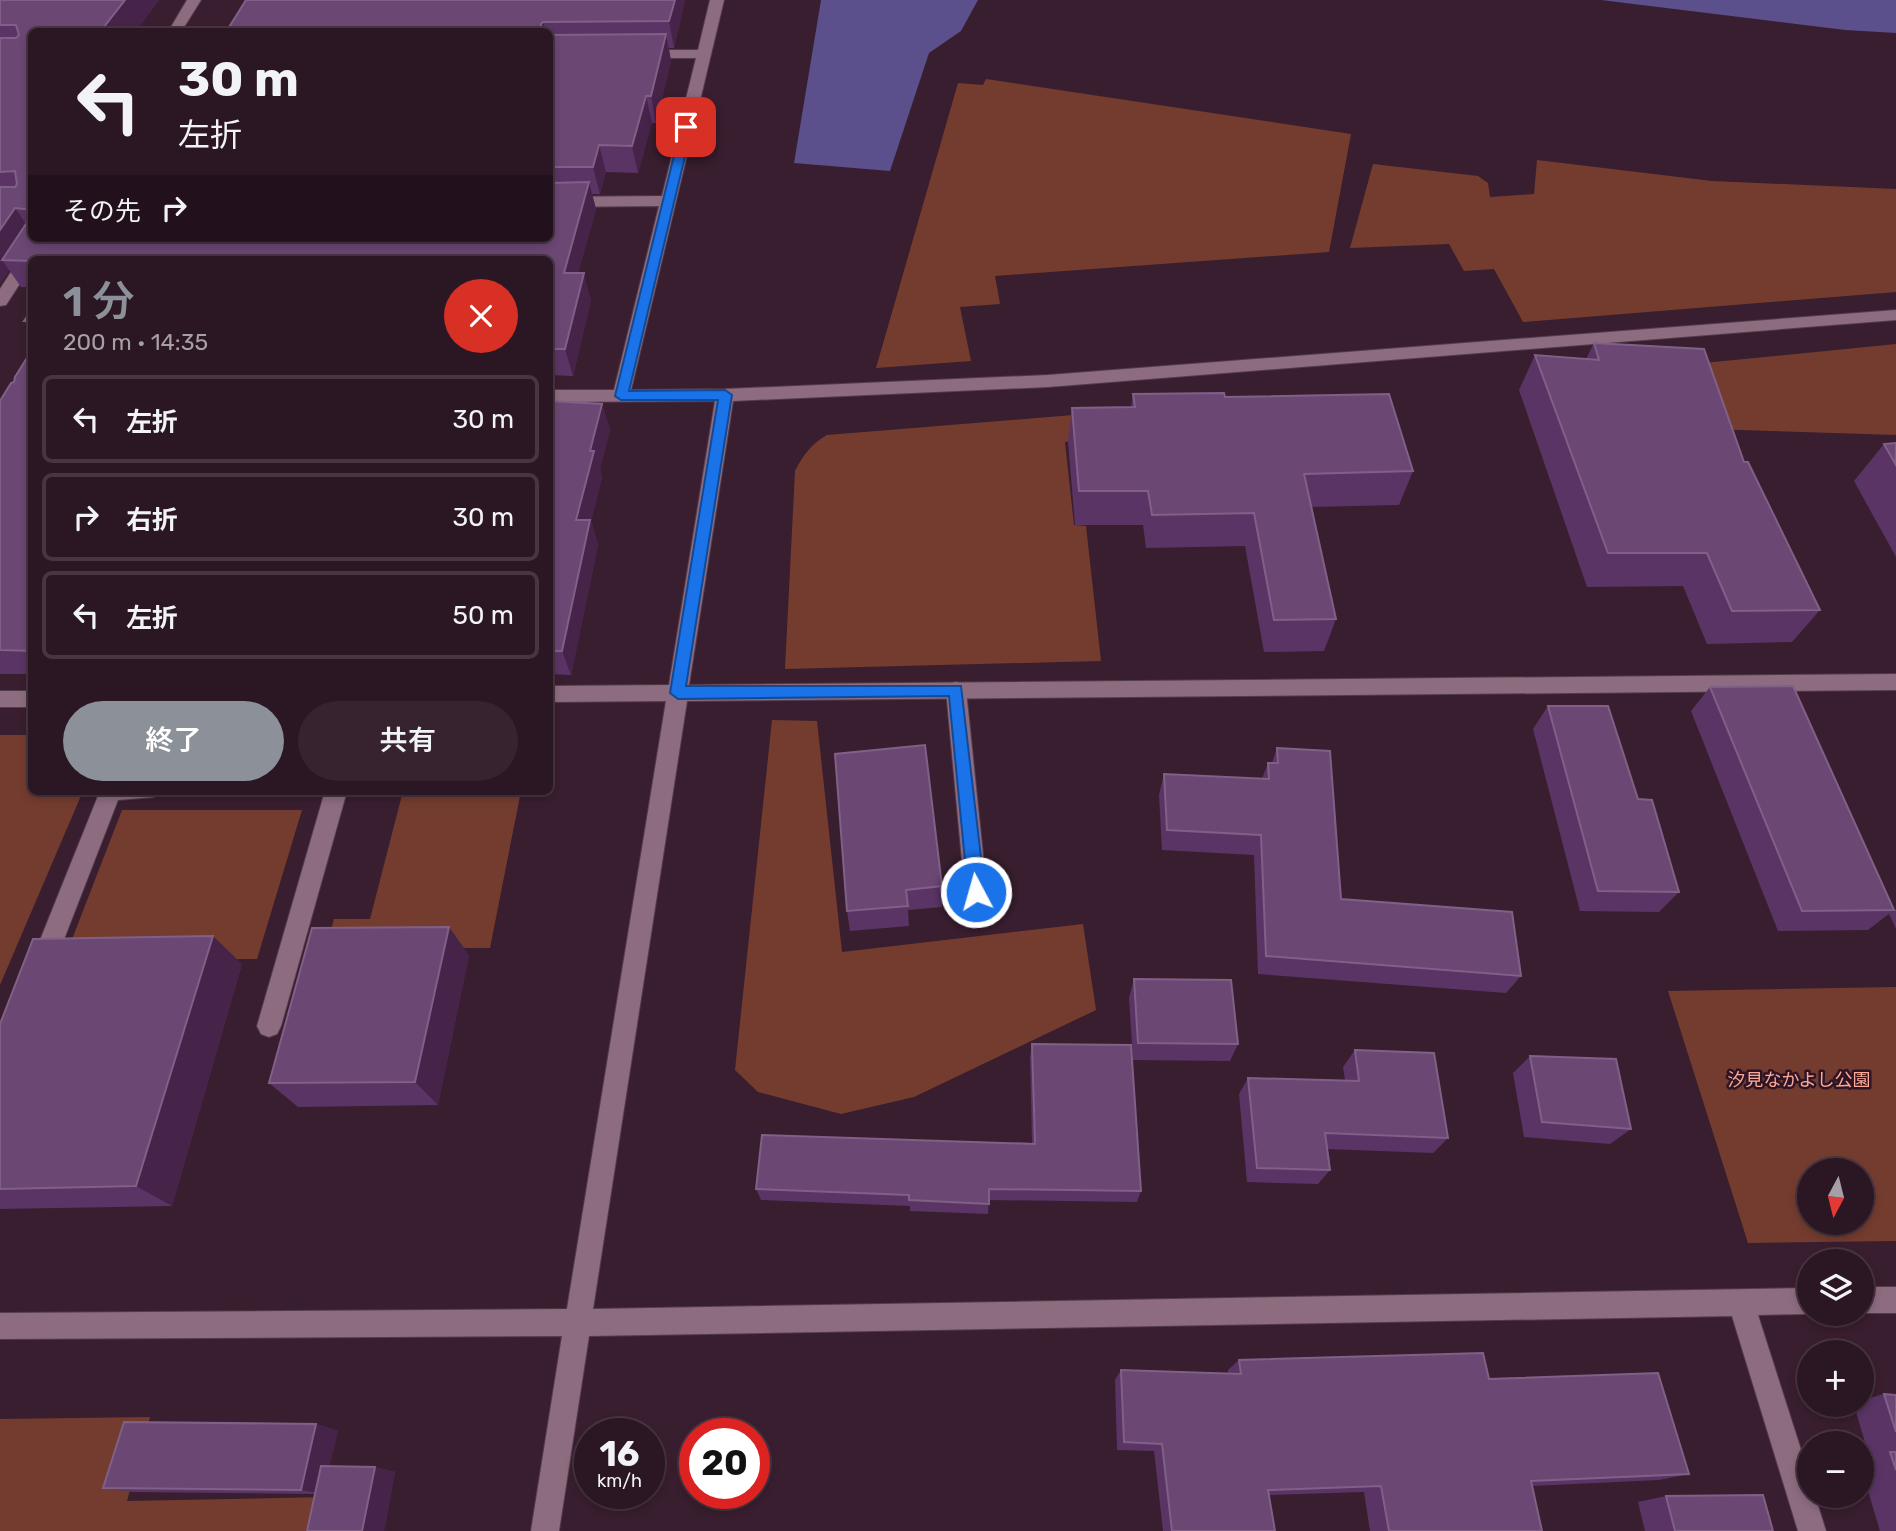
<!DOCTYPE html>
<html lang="ja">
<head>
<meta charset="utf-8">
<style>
	:root { --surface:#2b1623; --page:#372330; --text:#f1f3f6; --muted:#a69fa6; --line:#473541; --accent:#8c9099 }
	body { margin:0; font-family:Rubik,"Noto Sans JP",sans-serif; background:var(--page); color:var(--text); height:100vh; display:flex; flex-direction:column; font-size:26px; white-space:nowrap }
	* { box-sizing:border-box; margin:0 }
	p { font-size:23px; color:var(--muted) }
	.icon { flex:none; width:38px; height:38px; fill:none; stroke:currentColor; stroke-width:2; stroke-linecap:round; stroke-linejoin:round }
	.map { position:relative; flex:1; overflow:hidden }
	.sheet { position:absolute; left:28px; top:256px; width:525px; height:539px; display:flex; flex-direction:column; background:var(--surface); border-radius:10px; box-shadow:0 4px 10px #0003,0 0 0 2px var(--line) }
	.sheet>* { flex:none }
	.guide { position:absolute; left:28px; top:28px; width:525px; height:214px; border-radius:10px; box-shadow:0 4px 10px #0003,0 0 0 2px var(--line); background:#2b1623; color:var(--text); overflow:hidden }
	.needle { width:46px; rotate:187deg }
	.fabs { position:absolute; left:1797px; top:1158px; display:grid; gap:14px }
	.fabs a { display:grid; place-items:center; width:77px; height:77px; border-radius:50%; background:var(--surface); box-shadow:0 4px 10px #0003,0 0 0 2px var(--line); font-size:35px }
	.speed { position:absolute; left:574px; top:1418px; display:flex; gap:14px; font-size:35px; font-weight:700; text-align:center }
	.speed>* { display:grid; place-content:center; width:91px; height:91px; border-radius:50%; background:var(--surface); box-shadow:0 4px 10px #0003,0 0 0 2px var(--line); line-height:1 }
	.speed small { font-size:18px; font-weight:400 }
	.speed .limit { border:10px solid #d22; background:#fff; color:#111 }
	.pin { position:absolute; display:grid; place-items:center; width:60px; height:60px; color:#fff; margin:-30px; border-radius:14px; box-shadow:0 4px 10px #0006 }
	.me { position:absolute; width:77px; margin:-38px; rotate:354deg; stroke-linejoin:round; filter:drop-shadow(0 0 5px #0008) }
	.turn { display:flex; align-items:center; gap:24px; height:147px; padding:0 35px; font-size:32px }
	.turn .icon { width:91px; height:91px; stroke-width:2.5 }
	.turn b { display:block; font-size:49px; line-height:60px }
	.then { display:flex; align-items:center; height:66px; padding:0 35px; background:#0003; gap:14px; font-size:26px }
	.round { display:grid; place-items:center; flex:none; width:74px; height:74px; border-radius:37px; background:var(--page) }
	.summary { display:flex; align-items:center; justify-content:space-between; height:119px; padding:0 35px }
	h1 { font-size:42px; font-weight:600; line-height:52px; color:var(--accent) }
	.primary-button { display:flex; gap:14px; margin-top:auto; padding:14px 35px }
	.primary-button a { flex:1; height:80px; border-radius:42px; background:var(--accent); color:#fff; font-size:28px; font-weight:600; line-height:80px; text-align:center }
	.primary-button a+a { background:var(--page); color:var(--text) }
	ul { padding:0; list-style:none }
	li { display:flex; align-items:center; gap:21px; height:88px; margin:0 14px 10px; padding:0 21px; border:4px solid var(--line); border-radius:10px }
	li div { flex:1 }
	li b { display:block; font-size:26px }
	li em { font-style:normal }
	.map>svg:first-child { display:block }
	.green { fill:#743c2e; fill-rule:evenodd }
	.water { fill:#5b4f8c }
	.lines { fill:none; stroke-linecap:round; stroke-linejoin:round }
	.lane-casing { stroke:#533c4b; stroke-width:2 }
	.street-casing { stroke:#533c4b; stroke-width:2 }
	.lane { fill:#8d6c80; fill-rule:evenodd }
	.street { fill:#8d6c80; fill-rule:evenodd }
	.wall { fill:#5a3465 }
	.shaded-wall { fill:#462349 }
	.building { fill:#6b4774; stroke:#816087; stroke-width:2 }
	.route { fill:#1a73e8; stroke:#114b97; stroke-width:2 }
	.labels { text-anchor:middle; stroke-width:5; stroke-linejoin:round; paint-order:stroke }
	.park-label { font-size:18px; fill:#fcaa96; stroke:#2e1425 }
</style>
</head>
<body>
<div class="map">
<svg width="1896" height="1531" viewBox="0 0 1896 1531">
	<rect width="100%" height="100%" fill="#391e2f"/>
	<path class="green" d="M986,79L1351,134L1329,252L995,276L1000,304L960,307L971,361L876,368L958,83L983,85Z
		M1537,160L1712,181L1896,189V292L1523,322L1494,269L1464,271L1449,244L1350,248L1373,164L1478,176L1488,183L1490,197L1534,194Z
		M1896,344V435L1707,429L1683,365Z
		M1073,415L1076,441L1065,442L1074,525L1086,526L1101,661L785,669L795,471C803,455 811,444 827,435Z
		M772,720L817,721L842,952L1083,924L1096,1010L914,1097L841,1114L758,1092L735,1070Z
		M0,735H31L32,791H83L0,985Z
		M403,791H521L490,948H326L334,919H370Z
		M122,810H302L257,959L64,960Z
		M1896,987V1241L1748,1243L1668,991ZM1810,1171H1862V1223H1810Z
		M150,1417L127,1501L329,1497L322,1531H0V1419Z"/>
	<path class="water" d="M821,0H978L961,31L929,53L890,171L794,163Z
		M1601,0H1896V33L1845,30Z"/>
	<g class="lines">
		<g class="lane-casing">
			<path id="lane" d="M956,682L963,684L966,690L987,893L984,900L976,903L968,900L965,893L946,690L949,684Z
				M100,791H157L154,797L118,800L54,965L50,972L42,976L34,972L30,965Z
				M325,791H347L281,1026L277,1034L269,1037L261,1034L257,1026Z"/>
		</g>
		<g class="street-casing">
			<path id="street" d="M187,0H201L181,32H168Z
				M710,0H724L631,390L725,389L1048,375L1896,310V320L1048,387L733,401L689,685L1896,674V690L687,701L593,1309L1810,1288V1314L1758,1315L1810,1478V1496H1815L1826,1531H1798L1732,1316L589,1336L559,1531H531L562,1336L0,1339V1313L567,1309L666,701L550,702V686L669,685L715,401L550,402V390H614L659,206L550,207V197L662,196L696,58H643L636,54L643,50H698Z
				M33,238H49L35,259H32V265L6,305L0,306V289Z
				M0,691H32V707H0Z
				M1862,1287H1896V1313H1862Z"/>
		</g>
		<use href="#lane" class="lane"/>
		<use href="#street" class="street"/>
	</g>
	<path class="wall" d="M0,0H159L135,32H32V238H550V32H226L685,0L674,48H669L671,61L656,123H652L638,173L606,172L600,194H592L596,209L578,273L591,300L573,376L550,375V259H32V287H21L9,270L0,284Z
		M32,309V332L24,321Z
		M1594,343L1744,462L1820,610L1792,642L1707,644L1683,586L1587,587L1519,390L1535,355L1586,359Z
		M32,350V674H0V401L14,382Z
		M1133,394L1225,397L1413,471L1399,505L1311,507L1336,619L1324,651L1264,652L1245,546L1146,548L1143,525H1075L1068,442L1072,408L1131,407Z
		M550,401L602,404L610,430L600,469L602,477L591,521L598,545L571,675L550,674Z
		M1896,443V557L1854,481L1884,444Z
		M1710,687L1894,910L1868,930L1778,931L1691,711Z
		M1548,706L1638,799L1679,892L1659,912L1580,911L1533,729Z
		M1277,748L1341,899L1521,976L1506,993L1258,974L1254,855L1162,850L1159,795L1164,774L1262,779L1268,763H1272Z
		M835,754L942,886V907L908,910L909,926L850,931L847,911Z
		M1896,909V929L1889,914Z
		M469,955L438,1105L298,1107L269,1083Z
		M242,964L172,1206L0,1209V1024Z
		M1134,979L1238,1044L1230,1061L1133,1060L1129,998Z
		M1032,1044L1141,1191L1137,1202L989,1200L988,1214L910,1211V1206L761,1200L756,1189L1032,1144L1030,1058Z
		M1355,1050L1448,1138L1433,1153L1327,1149L1330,1170L1318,1184L1247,1182L1239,1094L1248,1078L1345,1080L1343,1067Z
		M1530,1056L1631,1129L1610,1144L1524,1137L1513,1073Z
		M1239,1360L1489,1379L1689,1474L1659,1480L1532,1486L1542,1531H1370L1364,1492L1269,1495L1275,1531H1163L1154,1451L1117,1450L1115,1380L1121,1370L1228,1374V1370Z
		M1884,1394L1896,1395V1531H1880L1862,1471V1458L1869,1456L1854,1405H1862V1400Z
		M316,1424L338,1431L329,1466L375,1467L395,1472L384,1531H307L315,1494L132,1492L103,1488Z
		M1666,1496L1773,1531H1645L1638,1502Z"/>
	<path class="shaded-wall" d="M125,0H159L135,32H100Z
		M675,0H685L674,48L669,21Z
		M543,22L546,32H542L541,24Z
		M666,34L671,61L656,123L651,96Z
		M646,96L652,123L638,173L632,146Z
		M599,145L606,172L600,194L593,167Z
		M589,182L596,209L571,299L564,273Z
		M15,208L32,233L2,260L9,270L0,284V230Z
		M584,273L591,300L573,376L565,349Z
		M602,404L610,430L600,469L602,477L591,521L598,545L571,675L562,651L576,520L590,451Z
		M449,927L469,955L438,1105L415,1082Z
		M213,936L242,964L172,1206L136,1186Z
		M316,1424L338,1431L323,1494L301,1490Z
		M375,1467L395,1472L384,1531H362Z"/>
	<path class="building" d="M0,0H125L100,32H32V210L15,208L0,230V187H15L17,184L15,171L0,172V38H16L19,35L16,25H0Z
		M246,0H675L669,21L543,22L541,24L542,32H226Z
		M666,34L651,96H646L632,146L599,145L593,167H550V35Z
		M589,182L564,273H584L565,349H550V259H32V261L2,260L32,215V238H550V183Z
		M32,309V321H24Z
		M1594,343L1704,349L1744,462H1748L1820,610L1732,611L1707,553H1608L1535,355L1599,360Z
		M32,350V651L0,650V401L11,383L14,382L15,377Z
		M1224,393L1225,397L1389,394L1413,471L1304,474L1336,619L1274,620L1254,513L1152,515L1148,491H1079L1072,408L1135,407L1133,394Z
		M550,401L602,404L590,451H594L576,520H590L562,651H550Z
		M1896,443V465L1884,444Z
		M1793,686L1894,910L1802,911L1710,687Z
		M1548,706H1608L1638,799L1652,800L1679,892L1598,891Z
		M925,745L942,886L906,890L908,906L847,911L835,754Z
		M1277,748L1330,751L1341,899L1512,912L1521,976L1266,956L1261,835L1167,830L1164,774L1269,779L1268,763H1278Z
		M449,927L415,1082L269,1083L312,928Z
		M213,936L136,1186L0,1189V1024L33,939Z
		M1134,979L1231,980L1238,1044L1138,1043Z
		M1032,1044L1131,1045L1141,1191L989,1189V1204L909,1200V1195L756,1189L762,1135L1035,1144Z
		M1355,1050L1434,1053L1448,1138L1325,1133L1330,1170L1257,1168L1248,1078L1359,1081Z
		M1530,1056L1616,1059L1631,1129L1542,1122Z
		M1483,1353L1489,1379L1658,1373L1689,1474L1531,1481L1542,1531H1389L1381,1486L1268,1490L1275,1531H1172L1162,1444L1124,1442L1121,1370L1241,1374L1239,1360Z
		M1884,1394L1896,1395V1432Z
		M124,1422L316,1424L301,1490L103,1488Z
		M1890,1452H1896V1470Z
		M321,1466L375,1467L362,1531H307Z
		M1763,1495L1773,1531H1675L1666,1496Z"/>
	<path class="route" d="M686,124L692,127L629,391L725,390L732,395L686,686H961L985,892L982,898L976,900L970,898L968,892L949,696L678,699L670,693L718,400H621L615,396L681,127Z"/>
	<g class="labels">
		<g class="park-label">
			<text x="1799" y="1086">汐見なかよし公園</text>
		</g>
	</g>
</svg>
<div class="fabs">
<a><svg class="needle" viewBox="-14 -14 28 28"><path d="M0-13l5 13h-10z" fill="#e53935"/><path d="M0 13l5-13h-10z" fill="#a69fa6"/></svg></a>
<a><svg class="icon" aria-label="layers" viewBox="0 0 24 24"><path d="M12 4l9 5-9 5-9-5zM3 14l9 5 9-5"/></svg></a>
<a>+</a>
<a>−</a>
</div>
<div class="speed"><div>16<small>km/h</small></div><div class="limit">20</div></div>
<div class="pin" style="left:686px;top:127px;background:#d93025"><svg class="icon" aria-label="arrive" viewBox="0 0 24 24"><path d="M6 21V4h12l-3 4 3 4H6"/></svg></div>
<svg class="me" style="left:976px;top:892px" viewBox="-20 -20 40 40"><circle r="17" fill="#1a73e8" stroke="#fff" stroke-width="3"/><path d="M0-11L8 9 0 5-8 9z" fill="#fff"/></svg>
<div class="guide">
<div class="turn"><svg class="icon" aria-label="left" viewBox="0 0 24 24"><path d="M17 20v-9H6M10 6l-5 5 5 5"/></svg><div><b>30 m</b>左折</div></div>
<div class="then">その先<svg class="icon" aria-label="right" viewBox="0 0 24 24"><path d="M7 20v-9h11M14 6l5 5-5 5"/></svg></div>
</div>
<section class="sheet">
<div class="summary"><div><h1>1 分</h1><p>200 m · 14:35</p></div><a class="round" style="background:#d93025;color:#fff"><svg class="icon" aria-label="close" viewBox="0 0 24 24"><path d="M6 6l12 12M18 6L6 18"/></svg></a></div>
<ul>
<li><svg class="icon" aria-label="left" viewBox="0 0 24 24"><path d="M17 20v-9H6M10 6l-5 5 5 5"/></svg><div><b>左折</b></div><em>30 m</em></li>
<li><svg class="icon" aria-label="right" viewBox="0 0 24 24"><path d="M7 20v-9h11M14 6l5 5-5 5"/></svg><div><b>右折</b></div><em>30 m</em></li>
<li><svg class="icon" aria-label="left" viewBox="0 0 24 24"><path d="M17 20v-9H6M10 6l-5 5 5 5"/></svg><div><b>左折</b></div><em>50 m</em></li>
</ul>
<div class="primary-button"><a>終了</a><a>共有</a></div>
</section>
</div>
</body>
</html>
